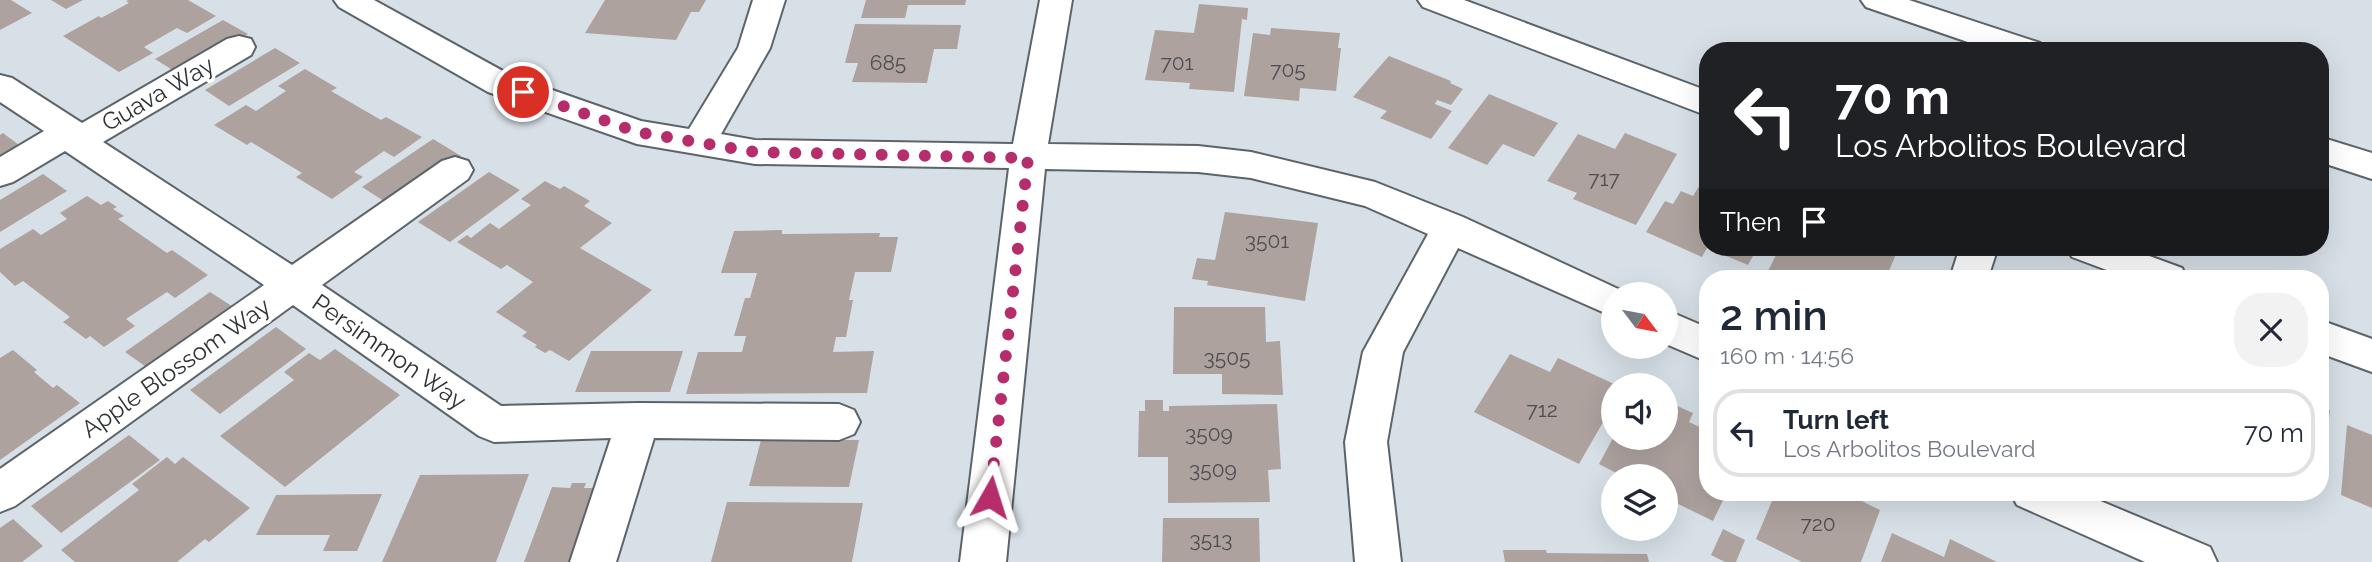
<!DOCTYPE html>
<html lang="en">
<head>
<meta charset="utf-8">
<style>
	:root { --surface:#fff; --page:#f2f2f3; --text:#1f2937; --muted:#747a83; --line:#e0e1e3 }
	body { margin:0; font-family:Raleway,sans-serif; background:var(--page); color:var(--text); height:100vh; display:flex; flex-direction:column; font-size:26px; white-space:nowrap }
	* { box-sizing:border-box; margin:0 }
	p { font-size:23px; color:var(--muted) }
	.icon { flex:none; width:38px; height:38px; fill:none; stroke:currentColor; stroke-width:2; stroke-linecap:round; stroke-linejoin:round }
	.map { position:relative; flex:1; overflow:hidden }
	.side { position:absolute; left:1699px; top:270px; width:630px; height:231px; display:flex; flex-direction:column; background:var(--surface); border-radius:28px; box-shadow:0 7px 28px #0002 }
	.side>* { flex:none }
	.banner { position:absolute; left:1699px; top:42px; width:630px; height:214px; border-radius:28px; box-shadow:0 7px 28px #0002; background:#202124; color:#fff; overflow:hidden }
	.needle { width:46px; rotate:122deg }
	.buttons { position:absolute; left:1601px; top:282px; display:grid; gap:14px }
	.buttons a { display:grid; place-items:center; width:77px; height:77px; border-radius:50%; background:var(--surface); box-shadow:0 7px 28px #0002; font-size:35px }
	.pin { position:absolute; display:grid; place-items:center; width:60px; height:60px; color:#fff; margin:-30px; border:4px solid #fff; border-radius:50%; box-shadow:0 2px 7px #0007 }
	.me { position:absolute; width:77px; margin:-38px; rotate:6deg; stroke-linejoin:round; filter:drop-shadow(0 0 5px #0008) }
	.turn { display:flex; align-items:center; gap:24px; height:147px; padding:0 21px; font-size:32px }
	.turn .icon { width:91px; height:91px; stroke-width:2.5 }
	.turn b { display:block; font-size:49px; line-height:60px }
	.then { display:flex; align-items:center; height:66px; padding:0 21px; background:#0003; gap:14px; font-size:26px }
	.round { display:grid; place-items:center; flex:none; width:74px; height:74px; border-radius:28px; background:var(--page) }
	.overview { display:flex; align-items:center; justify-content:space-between; height:119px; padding:0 21px }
	h1 { font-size:42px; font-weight:600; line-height:52px }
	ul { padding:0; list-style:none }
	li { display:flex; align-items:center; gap:21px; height:88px; margin:0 14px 10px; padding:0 7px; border:4px solid var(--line); border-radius:28px }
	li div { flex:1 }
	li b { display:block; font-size:26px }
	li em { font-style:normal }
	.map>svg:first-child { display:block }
	.building { fill:#ada29e }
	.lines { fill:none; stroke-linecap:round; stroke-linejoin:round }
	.minor-casing { stroke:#5c646a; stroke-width:4 }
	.minor { fill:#fff; fill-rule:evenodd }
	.route { stroke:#b62d6b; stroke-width:12; stroke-dasharray:0 21.6 }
	.labels { text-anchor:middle; stroke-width:7; stroke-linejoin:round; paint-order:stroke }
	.number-label { font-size:21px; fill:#4e4f50 }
	.street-label { font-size:24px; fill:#2f3336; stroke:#fff }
</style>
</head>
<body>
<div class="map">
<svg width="2372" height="562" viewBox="0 0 2372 562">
	<rect width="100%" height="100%" fill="#d7e0e7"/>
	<path class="building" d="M0,0H11L32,13L0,30Z
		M51,0H83L66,9Z
		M129,0H188L216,16L187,33L177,28L144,47L153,53L119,72L63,36L99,16L101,18L129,3L126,1Z
		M605,0H706L699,12H691L676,40L585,33Z
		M866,0H966L965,5H908L905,18H861Z
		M1199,4L1248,8L1247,20L1242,19L1234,92L1189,89L1190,83L1145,80L1155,30L1194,33Z
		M223,20L248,34L179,74L155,59Z
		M855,24L961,25L957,49H934L927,83L852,82L858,63H845Z
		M1271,28L1340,33L1338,48H1341L1336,91L1300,88L1299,101L1244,96L1253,33L1270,35Z
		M275,48L300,63L229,106L205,90Z
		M1389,56L1451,81L1450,83L1463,89L1451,105L1437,100L1435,104L1452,111L1431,139L1380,118L1387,111L1353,97Z
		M305,69L337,88L331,91L381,120L386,117L422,137L394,157L384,151L354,172L363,177L332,199L296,177L302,173L251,142L247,145L214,125L246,105L256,111L286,91L278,86Z
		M1489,94L1558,123L1534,157L1503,144L1487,165L1448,148Z
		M3,133L27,151L0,166V135Z
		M1625,133L1677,154L1636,225L1573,199L1577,193L1547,181L1578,134L1615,149Z
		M433,139L461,156L390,205L362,187Z
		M489,172L520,190L450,242L418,222Z
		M43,174L67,191L0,232V200Z
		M545,181L560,189L564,186L590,201L584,206L612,223L580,248L652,290L569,361L550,350L545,353L535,347L537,345L522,336L527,332L496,312L533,282L507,265L501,269L457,242L467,235L471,238L490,223L499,229L531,205L521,199Z
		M1701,183L1708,186V247H1758L1748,265L1707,248L1702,257L1646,232L1665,201L1673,204L1681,191L1693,196Z
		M87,196L101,205L108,201L117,207L113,209L124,216L118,219L167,253L172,250L208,275L175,298L167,292L126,319L135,326L104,347L90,336L86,339L63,322L70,317L23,281L15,286L0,272V249L33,229L41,235L67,219L60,213Z
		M1225,212L1318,223L1305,301L1207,285L1208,281L1192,279L1197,258L1215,260Z
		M782,230V234L880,233L879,237H898L891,272H855L849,300H853L846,337H836L833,352L874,351L867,393L686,394L698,352H742L746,336H734L745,298H750L757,273H721L734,231Z
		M1780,247H1899L1886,278H1774L1766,275Z
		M210,292L241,312L156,374L125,352Z
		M1174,307H1265L1266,342L1280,341L1283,395L1222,394V374H1173Z
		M276,327L306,349L220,414L190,390Z
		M335,349L400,395L285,487L220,436L294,380L284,372L309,353L320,360Z
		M13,350L37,370L34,372L53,388L57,385L80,403L0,460V358Z
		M591,351H683L670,392H575Z
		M1510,354L1550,372L1558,358L1614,384V403L1579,464L1474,412Z
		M1145,400H1163V411H1169V406L1277,404L1281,469L1268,470L1270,502L1168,503V457H1138L1139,411H1145Z
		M1666,401L1693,413L1689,422L1708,431V492H1727L1713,521L1666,498V476H1622L1599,464L1613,438H1666Z
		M2320,407L2330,410L2323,476L2320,475Z
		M2347,425L2372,435V508L2341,495Z
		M129,435L160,460L61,533L31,506Z
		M761,440H859L849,487L749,486Z
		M167,457L175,464L183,457L250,508L209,542L205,539L177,562H75L61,550L139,490L132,484Z
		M529,474L496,562H382L420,475Z
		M572,483H586L584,488H605L581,562H524L552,487L570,488Z
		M1752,492H1843L1880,510L1861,562H1802L1756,539L1772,501Z
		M382,494L357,551H323L330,535H256L276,495Z
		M727,502L863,503L852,562H711Z
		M1163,518H1259L1260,562H1162Z
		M13,519L43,546L22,562H0V528Z
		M1723,529L1745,540L1736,562H1725L1711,555Z
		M1892,533L1944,557L1950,539L1997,562H1881Z
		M1503,550H1546L1547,553L1647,554L1649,562H1505Z"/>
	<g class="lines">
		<g class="minor-casing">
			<path id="minor" d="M334,0H374L512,76L641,121L689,129L738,48L753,0H785L770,48L721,134L755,140L1013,144L1040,0H1072L1048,144L1198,146L1251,152L1375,182L1463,217L1629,294H1614V317L1458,248L1403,352L1387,442L1401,562H1355L1345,442L1363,352L1428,234L1365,206L1251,178L1198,172L1045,169L1006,562H960L1009,168L755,164L637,144L488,92L339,7Z
				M1418,0H1464L1708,91V116L1423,7Z
				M1861,0H1909L2040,43L2044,51H1994L1866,7Z
				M239,36L251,39L255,47L251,55L103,142L292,265L442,161L455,157L468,161L473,170L468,179L322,285L501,406L638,403L839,404L854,410L860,422L854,434L839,440L654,438L616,562H570L611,438L494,442L479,436L293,305L15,506L0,512V469L264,285L65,151L13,182L0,186V157L44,131L0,102V75L12,78L82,123L227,39Z
				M2320,137L2372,153V179L2320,162Z
				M1960,247H1998L1988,278H1950Z
				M2066,247H2125L2182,268L2187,278H2128L2072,257Z
				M1666,310L1708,328V362L1666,344Z
				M2320,320L2372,339V372L2320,353Z
				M2010,492H2079L2210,547L2217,562H2145L2017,505Z"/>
		</g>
		<use href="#minor" class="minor"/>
	</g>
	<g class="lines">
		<path class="route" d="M523,92L637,132L755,152L1028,158L990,497"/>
	</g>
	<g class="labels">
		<g class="number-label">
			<text x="888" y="70">685</text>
			<text x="1177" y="70">701</text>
			<text x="1288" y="77">705</text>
			<text x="1604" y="186">717</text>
			<text x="1267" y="248">3501</text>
			<text x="1227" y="365">3505</text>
			<text x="1542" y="417">712</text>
			<text x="1209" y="441">3509</text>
			<text x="1213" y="477">3509</text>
			<text x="1818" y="531">720</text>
			<text x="1211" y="547">3513</text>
		</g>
		<g class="street-label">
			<text transform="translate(158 94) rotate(-30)" y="8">Guava Way</text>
			<text transform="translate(389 352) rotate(35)" y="8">Persimmon Way</text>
			<text transform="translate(176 368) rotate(-35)" y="8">Apple Blossom Way</text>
		</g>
	</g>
</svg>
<div class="buttons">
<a><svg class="needle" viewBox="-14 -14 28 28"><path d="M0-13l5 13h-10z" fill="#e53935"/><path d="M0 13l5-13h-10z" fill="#747a83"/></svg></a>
<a><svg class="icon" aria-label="sound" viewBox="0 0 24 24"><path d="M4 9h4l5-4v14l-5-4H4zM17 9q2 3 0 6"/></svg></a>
<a><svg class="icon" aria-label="layers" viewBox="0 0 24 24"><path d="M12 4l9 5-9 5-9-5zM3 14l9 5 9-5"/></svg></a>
</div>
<div class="pin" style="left:523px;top:92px;background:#d93025"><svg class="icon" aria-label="arrive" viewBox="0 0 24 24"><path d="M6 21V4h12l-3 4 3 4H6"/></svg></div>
<svg class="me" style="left:990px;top:497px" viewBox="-20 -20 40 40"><path d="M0-17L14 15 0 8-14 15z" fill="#b62d6b" stroke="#fff" stroke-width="4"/></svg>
<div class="banner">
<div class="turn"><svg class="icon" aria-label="left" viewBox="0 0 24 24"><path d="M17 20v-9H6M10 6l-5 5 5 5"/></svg><div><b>70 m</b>Los Arbolitos Boulevard</div></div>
<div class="then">Then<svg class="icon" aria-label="arrive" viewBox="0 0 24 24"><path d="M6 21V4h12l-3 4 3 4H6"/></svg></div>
</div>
<section class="side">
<div class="overview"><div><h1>2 min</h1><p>160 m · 14:56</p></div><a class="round"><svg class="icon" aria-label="close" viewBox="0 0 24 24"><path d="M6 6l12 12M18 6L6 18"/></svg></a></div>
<ul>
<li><svg class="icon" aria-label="left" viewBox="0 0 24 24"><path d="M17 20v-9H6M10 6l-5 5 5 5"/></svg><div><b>Turn left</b><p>Los Arbolitos Boulevard</p></div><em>70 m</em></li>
</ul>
</section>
</div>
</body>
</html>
